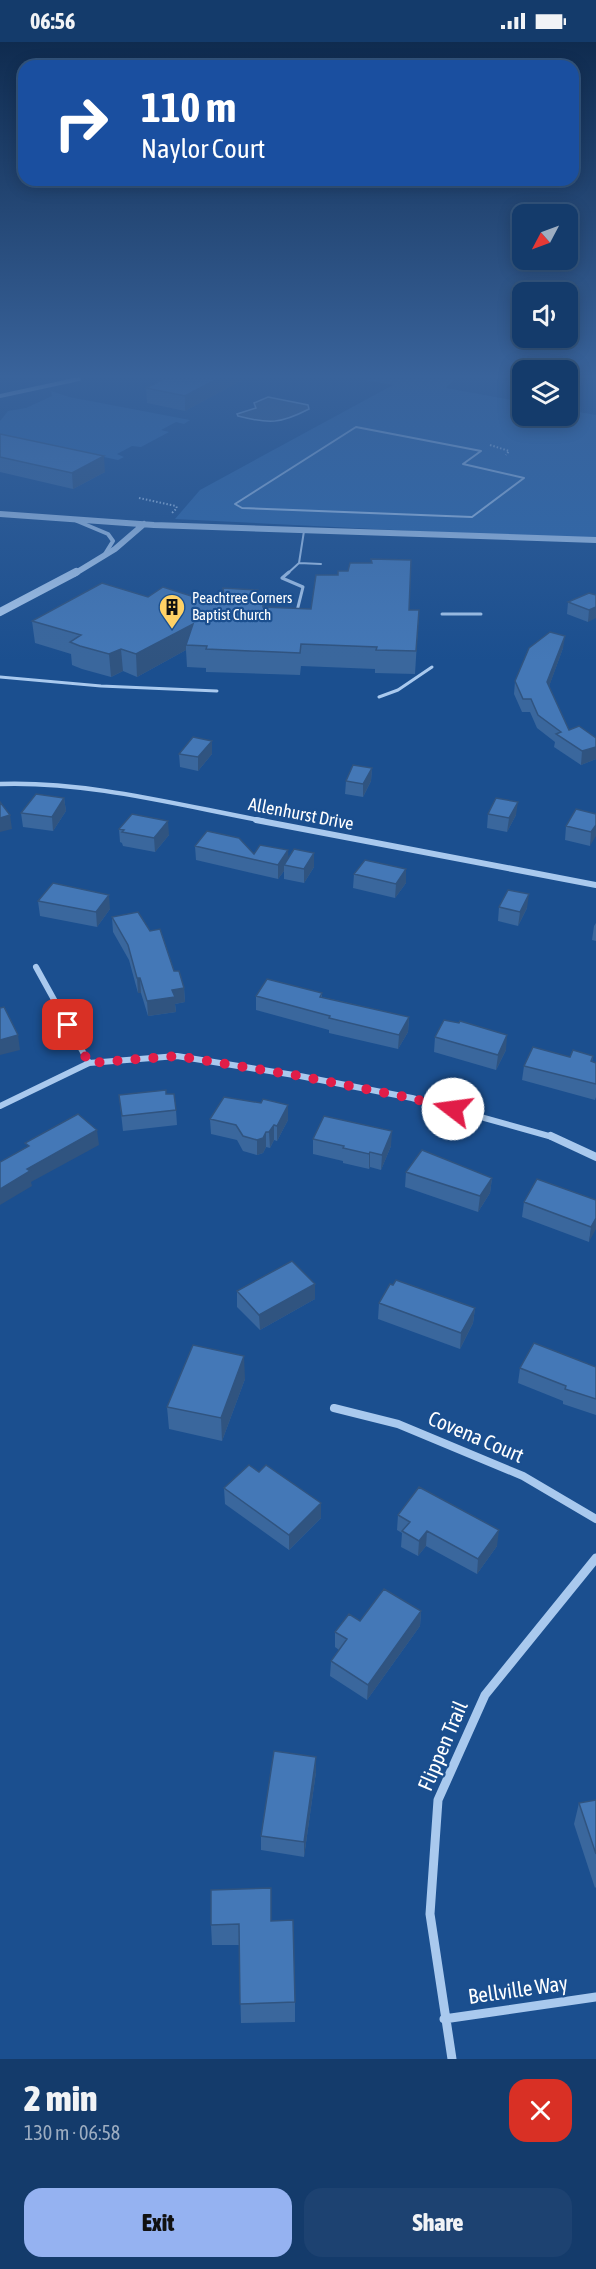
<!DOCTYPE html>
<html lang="en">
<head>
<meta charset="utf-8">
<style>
	:root { --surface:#143b6b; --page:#1d4271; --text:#f1f3f6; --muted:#9dadc1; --line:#33557e; --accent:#95b2f1 }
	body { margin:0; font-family:"Asap Condensed",sans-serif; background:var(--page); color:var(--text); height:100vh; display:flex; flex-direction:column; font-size:22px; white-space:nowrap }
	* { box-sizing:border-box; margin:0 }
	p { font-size:20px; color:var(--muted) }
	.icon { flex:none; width:33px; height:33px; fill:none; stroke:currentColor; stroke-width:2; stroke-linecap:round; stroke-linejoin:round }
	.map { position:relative; height:2017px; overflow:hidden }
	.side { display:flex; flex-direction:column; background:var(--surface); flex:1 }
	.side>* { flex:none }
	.hud { position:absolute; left:18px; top:18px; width:561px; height:126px; border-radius:18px; box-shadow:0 3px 15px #0003,0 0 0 2px var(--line); background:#1a4fa0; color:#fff; overflow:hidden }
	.needle { width:39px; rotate:229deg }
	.fabs { position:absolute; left:512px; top:162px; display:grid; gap:12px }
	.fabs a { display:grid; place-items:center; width:66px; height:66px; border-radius:12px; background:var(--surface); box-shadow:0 3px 15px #0003,0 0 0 2px var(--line); font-size:30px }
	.pin { position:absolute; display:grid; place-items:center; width:51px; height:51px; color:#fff; margin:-26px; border-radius:12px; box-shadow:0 3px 9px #0006 }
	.me { position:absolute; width:66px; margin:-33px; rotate:285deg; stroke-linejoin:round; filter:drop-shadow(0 0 4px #0008) }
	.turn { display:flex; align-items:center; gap:21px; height:126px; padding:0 24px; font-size:27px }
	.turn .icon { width:78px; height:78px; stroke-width:2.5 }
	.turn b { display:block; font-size:42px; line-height:51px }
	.round { display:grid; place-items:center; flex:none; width:63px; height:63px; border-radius:18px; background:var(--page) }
	.summary { display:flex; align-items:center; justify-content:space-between; height:102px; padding:0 24px }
	h1 { font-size:36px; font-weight:800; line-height:45px }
	.primary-button { display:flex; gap:12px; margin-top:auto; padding:12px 24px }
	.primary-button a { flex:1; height:69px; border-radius:18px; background:var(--accent); color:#111; font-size:24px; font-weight:800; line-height:69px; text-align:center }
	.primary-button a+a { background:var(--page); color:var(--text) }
	.status { display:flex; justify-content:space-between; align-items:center; height:42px; padding:0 30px; background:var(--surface); direction:ltr }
	.status svg { height:16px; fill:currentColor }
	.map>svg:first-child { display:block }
	.green { fill:#2e69ad }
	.water { fill:#3c6290; stroke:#9cc4f0; stroke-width:1.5 }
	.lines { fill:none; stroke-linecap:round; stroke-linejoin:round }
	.path { stroke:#a9c9ee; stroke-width:2; stroke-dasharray:1.5 2; stroke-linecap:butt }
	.service-far1 { stroke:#a9c9ee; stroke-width:2 }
	.service { stroke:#a9c9ee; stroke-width:3 }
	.minor-far4 { stroke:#a9c9ee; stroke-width:4 }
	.minor-far3 { stroke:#a9c9ee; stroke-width:4.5 }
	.minor-far2 { stroke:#a9c9ee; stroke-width:6 }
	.minor-far1 { stroke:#a9c9ee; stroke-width:8 }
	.minor { stroke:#a9c9ee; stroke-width:9 }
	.tertiary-far1 { stroke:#a9c9ee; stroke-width:6 }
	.tertiary { stroke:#a9c9ee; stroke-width:8 }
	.wall { fill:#3a679d }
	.shaded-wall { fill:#305480 }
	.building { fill:#4478b7; stroke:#305480; stroke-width:1.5 }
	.route { stroke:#e11d48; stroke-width:10; stroke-dasharray:0 18 }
	.labels { text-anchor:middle; stroke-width:4.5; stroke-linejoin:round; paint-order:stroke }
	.far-poi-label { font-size:15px; fill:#fff; stroke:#1b4f8f; text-anchor:start }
	.street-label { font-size:18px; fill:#fff; stroke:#1b4f8f }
	.near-street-label { font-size:21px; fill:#fff; stroke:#1b4f8f }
</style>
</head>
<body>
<div class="status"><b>06:56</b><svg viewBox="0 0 49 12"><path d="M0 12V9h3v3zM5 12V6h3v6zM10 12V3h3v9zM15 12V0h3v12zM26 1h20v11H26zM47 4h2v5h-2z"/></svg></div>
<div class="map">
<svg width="596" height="2017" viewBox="0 0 596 2017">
	<rect width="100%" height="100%" fill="#1b4f8f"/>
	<path class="green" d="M359,337H454L446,346L522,360V374H567V368L596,373V496L593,498L175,477L200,448L393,343Z
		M51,349L69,355L190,378L184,382L176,380L161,388L169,390L141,405L132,404L117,412L124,415L118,418L0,393V379L8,369L26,366L52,354Z"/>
	<path class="water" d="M268,355L308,363L309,367C280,382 269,382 238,374L237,372L256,366L254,361Z"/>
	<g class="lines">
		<path class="path" d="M490,403L509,409L506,413
			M139,456L176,464L177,466L172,471"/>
		<path class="service-far1" d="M356,385L481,409L463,422L524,436L472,475L242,466L235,462Z
			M299,521L321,522
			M287,532L299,521L304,489"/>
		<path class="service" d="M282,536L303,545L297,569L294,570
			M282,536L289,530
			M442,572H481
			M0,635L101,644L217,649
			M379,655L398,648L432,625"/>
		<path class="minor-far4" d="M0,354L79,337
			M77,479L108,492L113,499L105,512"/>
		<path class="minor-far3" d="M0,742C88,739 178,763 264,779"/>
		<path class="minor-far2" d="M256,778L596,843
			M36,925L89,1021
			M0,1064L89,1021L177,1014L300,1034L412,1056L556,1096"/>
		<path class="minor-far1" d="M551,1094L596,1115
			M334,1366L398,1382L523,1434L596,1477"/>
		<path class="minor" d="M444,1977L596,1955
			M452,2017L430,1872L438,1758L485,1653L596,1516"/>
		<path class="tertiary-far1" d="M0,472L154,483L596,498
			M74,532L115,507L144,482"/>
		<path class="tertiary" d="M0,570L76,530"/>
	</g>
	<path class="wall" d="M164,337H244L185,369L147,361L146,346Z
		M0,392L105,430L73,447L0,430Z
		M371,517L409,568H419L415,632L375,631V627L301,624L300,633L206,630V626L187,625L186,608L137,635L123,629L111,635L82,627L72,623L71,612L35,601L32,579L148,555L210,560L217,559L223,554V546L263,565L311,567L338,533L371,521Z
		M596,553L588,580L567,572L568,560Z
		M563,606L549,644L569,688L596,696V717L581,723L554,705L555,700L537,686L530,670H522L514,652L515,639Z
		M179,712H212L198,729L180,725Z
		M372,726L371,739L363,755L345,752L346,739Z
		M64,756L66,769L53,789L23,785L21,771Z
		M488,772L516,773L507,790L487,786Z
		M596,772L590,804L565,798L566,784Z
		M119,787L169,793L155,810L123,804L122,801L120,800Z
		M195,804L288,816L314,811V825L304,841L284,837V829L278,837L196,818Z
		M354,832L406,841L395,856L353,846Z
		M38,859L110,867L97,885L40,874Z
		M499,865L527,866L518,884L498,879Z
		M112,875L174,929L184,946L185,960L175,962L176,970L148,974L141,951H138L129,918L113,890Z
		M596,881V899L592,898L594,884Z
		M322,951V955L409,975L408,990L398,1007L329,991V988L256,968V954Z
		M459,981L506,1008L496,1028L434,1010L435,995Z
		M593,1014L592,1020L596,1021V1055L595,1058L522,1038L524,1024L570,1015Z
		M166,1052L176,1068L177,1083L123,1089L119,1053Z
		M261,1061L288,1063V1078L277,1099L274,1098L270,1106L266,1105L263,1111L257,1113L243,1109L237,1098L211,1092L210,1077Z
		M313,1097L391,1104L381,1128L370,1125L369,1127L343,1121V1119L313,1112Z
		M406,1130L492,1136L490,1151L478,1170L405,1145Z
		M596,1158L589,1200L522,1175L524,1160Z
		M315,1242V1257L260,1288L237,1265V1249Z
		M379,1261L475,1266L473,1281L460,1307L378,1277Z
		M596,1325V1373L563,1362V1359L518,1341L520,1326Z
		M245,1337L222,1399L169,1387L167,1365Z
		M224,1446L321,1476L289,1508L225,1462Z
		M398,1473L497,1504L477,1532L426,1504L418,1514L401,1505L402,1491L397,1488Z
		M421,1569L420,1584L367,1658L330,1634L331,1619L339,1608L335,1605V1590L360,1579Z
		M316,1730L304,1815L261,1808V1794Z
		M596,1758V1845L595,1846L574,1782L579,1761Z
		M271,1879L295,1960V1980L241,1981L239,1903H212L211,1883Z"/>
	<path class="shaded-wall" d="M217,337H244L185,369V354Z
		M104,414L105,430L73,447L72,431Z
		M257,548L258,570L252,583L251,552Z
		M596,565V576L588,580L589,568Z
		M193,582L186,603V608L137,635L136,612Z
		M565,594L563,606L546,653L547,640Z
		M121,607L123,629L111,635L109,612Z
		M212,699V712L198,729V715Z
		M596,705V717L581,723L582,709Z
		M372,726L371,739L363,755V742Z
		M64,756L66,769L53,789L52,775Z
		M518,760L516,773L507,790L509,776Z
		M10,773L12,787L0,790V776Z
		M168,779L169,793L155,810L154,796Z
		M596,783V794L590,804L591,790Z
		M288,808L289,822L284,823V829L278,837V823Z
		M314,811V825L304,841V827Z
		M406,827V841L395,856L396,842Z
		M529,852L527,866L518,884L520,870Z
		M109,853L110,867L97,885L96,870Z
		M137,936H140L141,951H138Z
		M184,946L185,960L175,962L176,970L148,974L147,959L172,948Z
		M409,975L408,990L398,1007L399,993Z
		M18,993L20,1008L0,1013V998Z
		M507,993L506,1008L496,1028L498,1013Z
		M288,1063V1078L277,1099V1084Z
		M274,1083V1098L270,1106L269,1090Z
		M97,1088L99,1103L31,1140L32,1144L0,1163V1147L27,1127Z
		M392,1089L391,1104L381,1128L382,1113Z
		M266,1090V1105L263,1111L257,1113V1098Z
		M370,1110V1125L369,1127V1112Z
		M492,1136L490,1151L478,1170L480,1154Z
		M596,1176V1187L589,1200L591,1185Z
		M315,1242V1257L260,1288L259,1273Z
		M475,1266L473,1281L460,1307L461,1291Z
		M244,1314L245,1337L222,1399L221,1376Z
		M321,1461V1476L289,1508V1493Z
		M499,1488L497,1504L477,1532L478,1517Z
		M427,1489L426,1504L418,1514L419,1499Z
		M421,1569L420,1584L367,1658L368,1643Z
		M316,1715V1730L304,1815V1800Z"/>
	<path class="building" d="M164,337H217L185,354L146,346Z
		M0,392L104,414L72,431L0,415Z
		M371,517L411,518L409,568H419L416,609L376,608L377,605L301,602L300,611L206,607L207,604L186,603L193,582L136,612L121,607L109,612L80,604L70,600L81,593L32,579L102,541L148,555L163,545L210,560L211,557L217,559L219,555L224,554L223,546L257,548L251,552L253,556L251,561L263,562V565L311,567L316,533H338V529H348L350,521H372Z
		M589,551L596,553V565L589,568L568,560Z
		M550,590L565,594L547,640L569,688L579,684L596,696V705L582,709L556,692L561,690L538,673L531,657H523L515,639L529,606Z
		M193,695L212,699L198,715L179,712Z
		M353,723L372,726L363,742L346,739Z
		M36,752L64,756L52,775L21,771Z
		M496,756L518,760L509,776L488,772Z
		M0,760L10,773L0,776Z
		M576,767L596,772V783L591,790L566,784Z
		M132,772L168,779L154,796L122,790L124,788L119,787Z
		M207,789L239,796L254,812L260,803L288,808L278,823L195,804Z
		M294,807L314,811L304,827L284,823Z
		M365,818L406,827L396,842L354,832Z
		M53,841L109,853L96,870L38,859Z
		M508,848L529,852L520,870L499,865Z
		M138,870L150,889L160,887L174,929H179L184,946L172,948L175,955L147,959L140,936H137L128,903L112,875Z
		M267,937L322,951L320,955L409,975L399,993L329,976L330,974L256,954Z
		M4,965L18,993L0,998V966Z
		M444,978L459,981L460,979L507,993L498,1013L435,995Z
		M533,1005L570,1015L573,1008L593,1014L591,1019L596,1021V1042L524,1024Z
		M166,1048V1052H174L176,1068L122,1074L119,1053Z
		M224,1055L261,1061L263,1057L288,1063L277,1084L274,1083L269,1090H266L263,1096L257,1098L243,1094L236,1083L210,1077Z
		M78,1072L97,1088L27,1127L30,1129L0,1147V1120L29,1104L25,1101Z
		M324,1074L392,1089L382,1113L370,1110L369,1112L343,1106L344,1104L313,1097Z
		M422,1108L492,1136L480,1154L406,1130Z
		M537,1137L596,1158V1176L591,1185L524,1160Z
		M292,1219L315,1242L259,1273L237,1249Z
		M396,1238L475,1266L461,1291L379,1261L390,1242L393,1243Z
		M534,1301L596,1325V1357L565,1347L566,1344L520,1326Z
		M193,1303L244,1314L221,1376L167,1365Z
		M249,1423L259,1430L266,1423L321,1461L289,1493L224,1446Z
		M419,1445L499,1488L478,1517L427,1489L419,1499L402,1489L410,1480L398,1473Z
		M384,1547L421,1569L368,1643L331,1619L347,1597L335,1590L349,1572L360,1579Z
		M274,1709L316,1715L304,1800L261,1794Z
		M596,1758V1812L579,1761Z
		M271,1846V1879L293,1878L295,1960L240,1962L239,1882L211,1883V1848Z"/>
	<linearGradient id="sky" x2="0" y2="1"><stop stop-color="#0f2b4f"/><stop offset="0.54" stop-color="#39639b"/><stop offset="1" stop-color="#39639b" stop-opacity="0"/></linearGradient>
	<rect width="596" height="619" fill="url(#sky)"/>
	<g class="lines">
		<path class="route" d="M68,983L89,1021L177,1014L300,1034L411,1056L453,1067"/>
	</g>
	<defs>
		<g id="building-pin" transform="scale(1.35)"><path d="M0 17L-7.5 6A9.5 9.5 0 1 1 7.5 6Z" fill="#ffd166" stroke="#1b4f8f"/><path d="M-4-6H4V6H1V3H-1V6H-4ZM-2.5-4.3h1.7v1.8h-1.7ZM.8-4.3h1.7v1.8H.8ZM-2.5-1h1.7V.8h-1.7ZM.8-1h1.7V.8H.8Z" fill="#111"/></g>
	</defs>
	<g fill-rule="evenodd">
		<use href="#building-pin" x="172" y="565"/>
	</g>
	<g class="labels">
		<g class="far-poi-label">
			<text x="192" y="561">Peachtree Corners<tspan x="192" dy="17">Baptist Church</tspan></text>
		</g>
		<g class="street-label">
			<text transform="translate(301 772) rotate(11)" y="6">Allenhurst Drive</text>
		</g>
		<g class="near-street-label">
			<text transform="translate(476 1395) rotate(23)" y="7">Covena Court</text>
			<text transform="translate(443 1704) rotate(-67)" y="7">Flippen Trail</text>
			<text transform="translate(518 1948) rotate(-8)" y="7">Bellville Way</text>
		</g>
	</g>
</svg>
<div class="fabs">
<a><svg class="needle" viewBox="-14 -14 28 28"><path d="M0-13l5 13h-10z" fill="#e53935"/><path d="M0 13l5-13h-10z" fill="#9dadc1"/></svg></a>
<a><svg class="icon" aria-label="sound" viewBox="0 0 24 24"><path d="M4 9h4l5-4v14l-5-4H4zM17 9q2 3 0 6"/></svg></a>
<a><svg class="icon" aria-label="layers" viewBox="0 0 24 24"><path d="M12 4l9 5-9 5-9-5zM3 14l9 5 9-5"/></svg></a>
</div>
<div class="pin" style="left:68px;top:983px;background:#d93025"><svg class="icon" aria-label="arrive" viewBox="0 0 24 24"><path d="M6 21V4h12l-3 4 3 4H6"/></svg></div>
<svg class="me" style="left:453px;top:1067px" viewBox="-20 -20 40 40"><circle r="19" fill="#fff"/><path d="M0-13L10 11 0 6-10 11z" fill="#e11d48"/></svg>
<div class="hud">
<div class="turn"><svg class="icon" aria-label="right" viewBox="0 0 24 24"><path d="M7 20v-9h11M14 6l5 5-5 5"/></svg><div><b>110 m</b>Naylor Court</div></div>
</div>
</div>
<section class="side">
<div class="summary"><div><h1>2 min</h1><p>130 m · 06:58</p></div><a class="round" style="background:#d93025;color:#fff"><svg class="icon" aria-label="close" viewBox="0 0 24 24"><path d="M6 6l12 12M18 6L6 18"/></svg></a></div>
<div class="primary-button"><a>Exit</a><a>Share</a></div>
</section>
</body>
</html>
